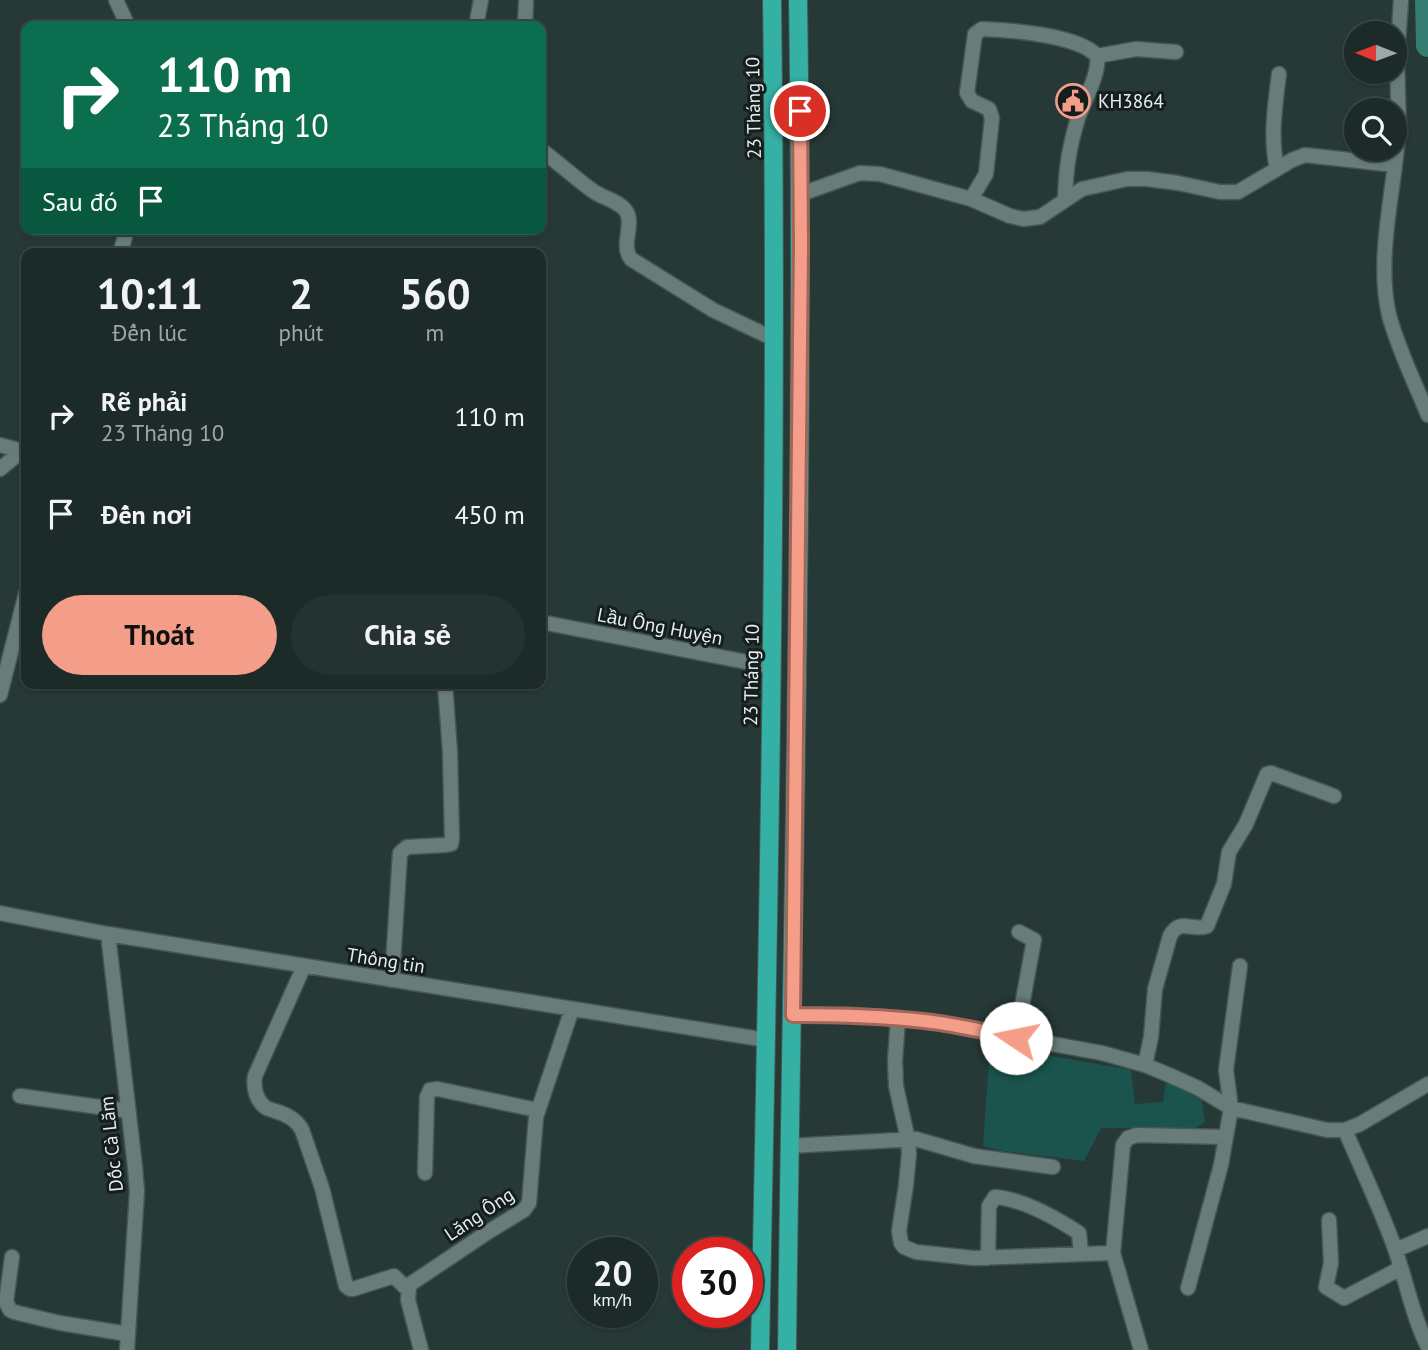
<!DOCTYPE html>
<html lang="vi">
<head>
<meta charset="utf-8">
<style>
	:root { --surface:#1c2b28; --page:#253330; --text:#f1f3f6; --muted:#a0a7a8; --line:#3a4745; --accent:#f49e89 }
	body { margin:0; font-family:"PT Sans",sans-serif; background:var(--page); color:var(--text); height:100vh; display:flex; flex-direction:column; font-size:26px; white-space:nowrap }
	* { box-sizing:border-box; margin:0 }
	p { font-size:23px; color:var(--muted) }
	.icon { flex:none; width:38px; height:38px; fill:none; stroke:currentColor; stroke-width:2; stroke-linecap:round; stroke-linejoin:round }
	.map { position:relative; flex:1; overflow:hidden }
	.details { position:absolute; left:21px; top:248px; width:525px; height:441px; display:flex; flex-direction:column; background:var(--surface); border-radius:14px; box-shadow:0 2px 5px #0004,0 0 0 2px var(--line) }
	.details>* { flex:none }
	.hud { position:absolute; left:21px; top:21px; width:525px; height:214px; border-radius:14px; box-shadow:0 2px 5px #0004,0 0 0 2px var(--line); background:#0b6e4f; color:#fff; overflow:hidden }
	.needle { width:46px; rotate:271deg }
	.fabs { position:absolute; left:1344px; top:21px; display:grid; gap:14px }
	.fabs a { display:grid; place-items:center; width:63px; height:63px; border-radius:50%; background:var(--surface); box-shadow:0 2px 5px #0004,0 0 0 2px var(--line); font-size:35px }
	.speed { position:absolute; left:567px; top:1237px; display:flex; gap:14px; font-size:35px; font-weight:700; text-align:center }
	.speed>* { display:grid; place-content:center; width:91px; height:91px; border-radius:50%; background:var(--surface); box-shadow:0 2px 5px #0004,0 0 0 2px var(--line); line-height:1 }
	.speed small { font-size:18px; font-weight:400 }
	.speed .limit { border:10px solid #d22; background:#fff; color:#111 }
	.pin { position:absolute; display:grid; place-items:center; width:60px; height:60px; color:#fff; margin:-30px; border:4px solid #fff; border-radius:50%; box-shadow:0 2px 7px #0007 }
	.me { position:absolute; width:77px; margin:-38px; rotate:281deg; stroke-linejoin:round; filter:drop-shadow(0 0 5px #0008) }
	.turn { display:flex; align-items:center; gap:24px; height:147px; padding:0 21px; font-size:32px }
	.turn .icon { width:91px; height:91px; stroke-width:2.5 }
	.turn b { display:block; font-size:49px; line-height:60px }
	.then { display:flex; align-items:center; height:66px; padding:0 21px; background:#0003; gap:14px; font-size:26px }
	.eta { display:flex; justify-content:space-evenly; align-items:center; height:119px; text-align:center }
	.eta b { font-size:42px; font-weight:700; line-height:49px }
	.cta { display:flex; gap:14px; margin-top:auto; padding:14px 21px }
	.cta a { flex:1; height:80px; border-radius:42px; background:var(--accent); color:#111; font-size:28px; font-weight:700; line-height:80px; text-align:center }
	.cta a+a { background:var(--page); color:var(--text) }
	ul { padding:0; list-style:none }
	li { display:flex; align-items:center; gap:21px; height:98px; padding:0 21px }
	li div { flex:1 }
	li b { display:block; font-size:26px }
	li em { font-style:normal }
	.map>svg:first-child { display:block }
	.green { fill:#1a544d }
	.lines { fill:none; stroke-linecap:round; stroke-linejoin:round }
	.river { stroke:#357c73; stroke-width:24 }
	.minor-casing { stroke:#455654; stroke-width:17 }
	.primary-casing { stroke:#455654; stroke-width:20 }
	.minor { stroke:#687d79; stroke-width:14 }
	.primary { stroke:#34b0a4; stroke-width:18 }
	.route-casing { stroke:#9f6759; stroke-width:18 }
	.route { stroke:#f49e89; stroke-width:12 }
	.labels { text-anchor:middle; stroke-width:6; stroke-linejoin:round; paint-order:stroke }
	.poi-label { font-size:19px; fill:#e5f1ef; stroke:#151e1d; text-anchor:start }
	.street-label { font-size:19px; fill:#e5f1ef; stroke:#151e1d }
</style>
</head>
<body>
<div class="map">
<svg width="1428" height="1350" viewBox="0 0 1428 1350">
	<rect width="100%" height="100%" fill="#263936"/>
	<path class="green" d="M990,1045L1131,1070L1135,1104L1163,1102L1166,1083L1201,1096L1205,1122L1195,1128H1101L1084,1161L1003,1151L983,1146Z"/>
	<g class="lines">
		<path class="river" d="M1427,0L1428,45"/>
		<g class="minor-casing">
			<path id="minor" d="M116,0L128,26
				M476,26L481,0
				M525,26L526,2
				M1097,56L1136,49L1176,52
				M541,150C559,163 575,178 593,191C603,198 619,201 626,211C635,224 620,245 631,259L713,310L774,339
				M1395,165C1389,212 1378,268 1389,315C1398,349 1415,383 1428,415
				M1277,169C1270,138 1275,105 1279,74
				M801,194L860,173L880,174L971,199L1010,216L1023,219L1040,217L1082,189L1127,179H1147L1178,183L1220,192H1238L1292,160L1305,155L1395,165L1399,130L1397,59L1401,0
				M971,199L986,174L992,118L989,109L972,101L967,93L975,34L982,29C1009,30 1079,35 1097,56C1100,73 1084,101 1078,118C1069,148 1066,168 1065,199
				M120,254L127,229
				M0,445L26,452
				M0,469L22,451
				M541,622L772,667
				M0,695L26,593
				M0,913L108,934L766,1040
				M108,934L135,1167L137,1191L127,1350
				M304,966L255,1076C253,1087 256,1100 265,1107C267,1109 273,1110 275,1111C286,1114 297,1120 302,1130L322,1188L346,1286L350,1289H353L394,1276L407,1289
				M392,980L400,853L407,847L446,845L451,844L452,839L450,752L445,684
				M793,1015H850L927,1021L1102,1053L1145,1065L1169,1075L1198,1088L1231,1108L1327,1130H1345L1360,1124L1428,1084
				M898,1018L895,1061L896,1086L908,1140L909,1154L906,1185L899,1231L901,1243L904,1247L916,1252L973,1258L1113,1253
				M1016,1038L1034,940L1019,932
				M1145,1065L1151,1037L1155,989L1170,936C1180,917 1192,932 1207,926L1224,884L1229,852L1246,824L1267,774L1271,773L1334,796
				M20,1096L128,1111
				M1345,1130C1362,1170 1381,1209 1395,1249C1406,1280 1413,1318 1428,1347
				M789,1146L916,1139L974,1156L1053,1167
				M425,1173L427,1097L430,1090L438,1089L537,1110
				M1329,1220L1331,1263L1326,1287L1344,1298L1401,1268
				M1396,1250L1428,1236
				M12,1257L6,1302L10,1310L14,1312L60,1323L128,1334
				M988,1258L989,1206L995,1197C1022,1199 1056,1218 1079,1233L1081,1254
				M1188,1288L1221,1165L1231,1108L1226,1070L1240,966
				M421,1350L408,1300L409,1285L488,1232L524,1210L529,1203L536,1117L572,1009
				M1141,1350L1113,1253L1123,1145L1128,1138L1137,1135L1225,1137"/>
		</g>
		<g class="primary-casing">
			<path id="primary" d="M760,1350C769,900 778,450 772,0
				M787,1350C792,900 805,450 798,0"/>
		</g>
		<use href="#minor" class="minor"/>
		<use href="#primary" class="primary"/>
	</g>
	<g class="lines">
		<g class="route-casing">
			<path id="route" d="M800,111L801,247L793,1015C837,1015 880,1016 924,1021C955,1024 986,1032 1016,1038"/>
		</g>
		<use href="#route" class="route"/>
	</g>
	<defs>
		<g id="civic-ring" transform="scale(1.75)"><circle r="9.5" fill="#151e1d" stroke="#f49e89" stroke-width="1.5"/><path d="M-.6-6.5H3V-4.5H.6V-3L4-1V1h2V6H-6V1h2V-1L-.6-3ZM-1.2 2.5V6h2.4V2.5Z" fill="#f49e89"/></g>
	</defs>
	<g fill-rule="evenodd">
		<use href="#civic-ring" x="1073" y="101"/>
	</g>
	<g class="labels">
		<g class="poi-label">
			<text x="1098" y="108">KH3864</text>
		</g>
		<g class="street-label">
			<text transform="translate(753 108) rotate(-91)" y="7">23 Tháng 10</text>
			<text transform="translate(660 626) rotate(11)" y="7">Lầu Ông Huyện</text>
			<text transform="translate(751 675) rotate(-89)" y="7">23 Tháng 10</text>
			<text transform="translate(386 960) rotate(9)" y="7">Thông tin</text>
			<text transform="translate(111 1144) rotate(-96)" y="7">Dốc Cà Lăm</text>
			<text transform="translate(479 1214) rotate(-34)" y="7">Lăng Ông</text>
		</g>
	</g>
</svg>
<div class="fabs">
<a><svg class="needle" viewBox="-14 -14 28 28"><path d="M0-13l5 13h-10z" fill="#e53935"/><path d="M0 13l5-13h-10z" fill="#a0a7a8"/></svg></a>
<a><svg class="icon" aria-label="search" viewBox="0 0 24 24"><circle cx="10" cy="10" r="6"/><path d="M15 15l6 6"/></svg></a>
</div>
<div class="speed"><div>20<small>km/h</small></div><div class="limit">30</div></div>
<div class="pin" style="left:800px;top:111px;background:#d93025"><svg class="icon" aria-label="arrive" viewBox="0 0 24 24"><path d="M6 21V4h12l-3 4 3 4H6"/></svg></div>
<svg class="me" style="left:1016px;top:1038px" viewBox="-20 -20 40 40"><circle r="19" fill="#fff"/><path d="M0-13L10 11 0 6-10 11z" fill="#f49e89"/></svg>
<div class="hud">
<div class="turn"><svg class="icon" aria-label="right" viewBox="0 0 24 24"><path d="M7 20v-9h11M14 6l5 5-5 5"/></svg><div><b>110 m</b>23 Tháng 10</div></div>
<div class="then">Sau đó<svg class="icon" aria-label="arrive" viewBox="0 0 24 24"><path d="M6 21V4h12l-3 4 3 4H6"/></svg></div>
</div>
<section class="details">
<div class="eta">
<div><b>10:11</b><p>Đến lúc</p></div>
<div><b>2</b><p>phút</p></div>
<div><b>560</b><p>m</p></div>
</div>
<ul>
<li><svg class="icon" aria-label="right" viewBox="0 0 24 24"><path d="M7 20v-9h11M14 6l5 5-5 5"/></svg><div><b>Rẽ phải</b><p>23 Tháng 10</p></div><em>110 m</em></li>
<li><svg class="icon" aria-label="arrive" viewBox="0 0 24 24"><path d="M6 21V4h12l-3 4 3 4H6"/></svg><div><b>Đến nơi</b></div><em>450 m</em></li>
</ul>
<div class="cta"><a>Thoát</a><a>Chia sẻ</a></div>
</section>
</div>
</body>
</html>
